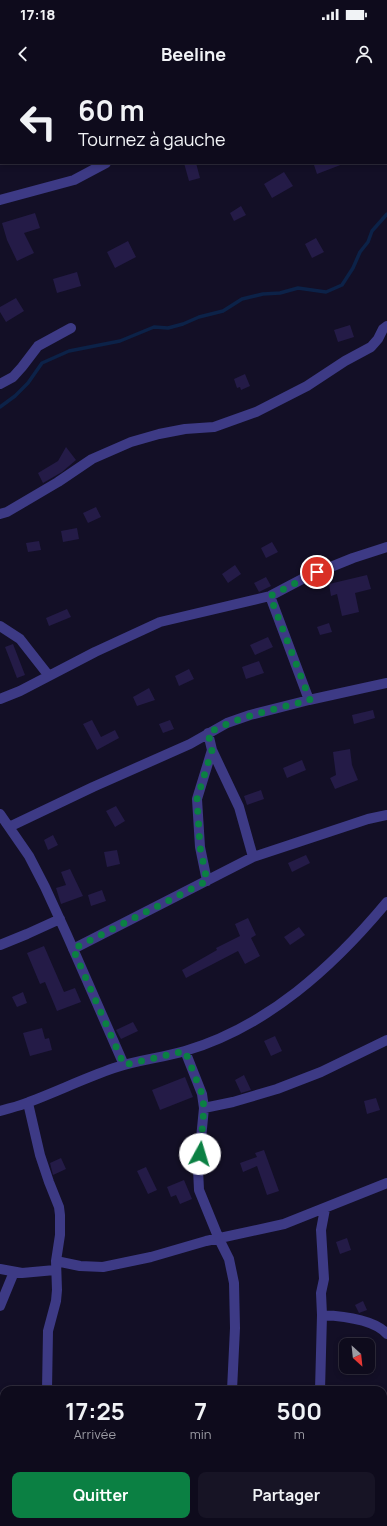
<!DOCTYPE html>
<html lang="fr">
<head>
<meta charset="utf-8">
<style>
	:root { --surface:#0e0b1c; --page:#171425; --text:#f1f3f6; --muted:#9b9ba3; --line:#2e2b3b; --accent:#0b8043 }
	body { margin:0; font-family:Manrope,sans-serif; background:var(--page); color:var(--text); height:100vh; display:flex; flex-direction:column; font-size:15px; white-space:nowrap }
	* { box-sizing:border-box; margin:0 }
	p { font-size:13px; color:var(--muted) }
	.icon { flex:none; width:22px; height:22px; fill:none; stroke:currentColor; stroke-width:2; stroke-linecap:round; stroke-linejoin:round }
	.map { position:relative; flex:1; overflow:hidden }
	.side { position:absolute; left:0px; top:1306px; width:387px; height:140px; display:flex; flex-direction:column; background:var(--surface); border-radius:12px 12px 0 0; box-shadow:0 2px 6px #0003,0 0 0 1px var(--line) }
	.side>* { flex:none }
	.banner { position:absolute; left:0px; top:0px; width:387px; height:84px; box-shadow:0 2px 6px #0003,0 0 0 1px var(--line); background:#0e0b1c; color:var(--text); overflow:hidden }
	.needle { width:26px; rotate:153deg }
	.buttons { position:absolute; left:339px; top:1258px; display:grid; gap:8px }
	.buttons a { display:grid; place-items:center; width:36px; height:36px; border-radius:8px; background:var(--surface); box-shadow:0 2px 6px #0003,0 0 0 1px var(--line); font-size:20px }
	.pin { position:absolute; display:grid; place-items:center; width:34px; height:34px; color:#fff; margin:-17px; border:2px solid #fff; border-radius:50%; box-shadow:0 1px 4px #0007 }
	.me { position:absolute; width:44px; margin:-22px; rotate:6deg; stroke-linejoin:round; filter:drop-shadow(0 0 3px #0008) }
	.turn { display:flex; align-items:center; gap:14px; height:84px; padding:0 12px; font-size:18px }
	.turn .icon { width:52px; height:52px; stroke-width:2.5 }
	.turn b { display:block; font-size:28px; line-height:34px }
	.eta { display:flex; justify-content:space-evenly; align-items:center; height:68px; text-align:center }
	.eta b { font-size:24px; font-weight:700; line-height:28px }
	.primary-button { display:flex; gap:8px; margin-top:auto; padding:8px 12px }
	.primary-button a { flex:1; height:46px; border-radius:8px; background:var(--accent); color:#fff; font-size:16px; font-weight:700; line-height:46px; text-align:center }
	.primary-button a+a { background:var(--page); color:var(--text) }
	.status { display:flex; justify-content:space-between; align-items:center; height:28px; padding:0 20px; background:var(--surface); direction:ltr }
	.status svg { height:11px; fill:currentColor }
	header { display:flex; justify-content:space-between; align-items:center; height:52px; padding:0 12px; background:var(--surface); font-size:18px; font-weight:700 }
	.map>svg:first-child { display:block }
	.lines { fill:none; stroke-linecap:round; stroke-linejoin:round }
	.stream { stroke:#0c2248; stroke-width:3.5 }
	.building { fill:#241b47 }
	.minor { stroke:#3d3a85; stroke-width:10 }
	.route { stroke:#0b8043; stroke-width:7; stroke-dasharray:0 12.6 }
</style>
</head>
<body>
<div class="status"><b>17:18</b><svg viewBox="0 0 49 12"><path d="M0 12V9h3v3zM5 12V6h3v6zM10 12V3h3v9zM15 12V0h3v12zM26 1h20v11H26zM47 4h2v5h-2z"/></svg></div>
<header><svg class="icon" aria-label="back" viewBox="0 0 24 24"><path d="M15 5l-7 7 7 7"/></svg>Beeline<svg class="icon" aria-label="person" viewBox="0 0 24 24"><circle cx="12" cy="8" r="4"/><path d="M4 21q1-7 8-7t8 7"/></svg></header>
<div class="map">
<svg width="387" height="1446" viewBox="0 0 387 1446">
	<rect width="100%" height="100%" fill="#130f26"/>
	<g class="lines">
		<path class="stream" d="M0,327L15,316L28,303L42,283L69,271L120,261L154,247L168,248L183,244L199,237L223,231L242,219L263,214L280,213L298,208L326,212L342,205L353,188L360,172L368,162L372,151L387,134"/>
	</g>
	<path class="building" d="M184,83H196L200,98L189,101Z
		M320,83H343V84L317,94L314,85Z
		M284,92L293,106L272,118L264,104Z
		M241,126L246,135L234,141L230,133Z
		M35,133L40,148L24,153L34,173L17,181L7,160L2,143Z
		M316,158L324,172L312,178L305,164Z
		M128,161L136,177L115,188L107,172Z
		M77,192L81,206L57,213L53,199Z
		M16,218L24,231L6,242L0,232V227Z
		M350,245L354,257L338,262L334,250Z
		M245,294L250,306L241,310L240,307L237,308L234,299Z
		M66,367L76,380L62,392L43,403L38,393L58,381Z
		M96,427L101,437L88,443L83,433Z
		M77,448L79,459L63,462L61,451Z
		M39,461L41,470L28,472L26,463Z
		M272,462L278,472L266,478L261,468Z
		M235,485L241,494L228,503L222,494Z
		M367,495L371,509L355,513L359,532L342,536L337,514L331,516L329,504Z
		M266,497L271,506L259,512L254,503Z
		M67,529L71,537L49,546L46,538Z
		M329,543L332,552L320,555L317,547Z
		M268,557L273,567L255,575L250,565Z
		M13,564L25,595L17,598L5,567Z
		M259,581L264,593L246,599L242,587Z
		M189,589L194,599L179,606L175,596Z
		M149,608L155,620L137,626L133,617Z
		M373,630L375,638L354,644L352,635Z
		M92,640L101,657L115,650L119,658L97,670L83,644Z
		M170,640L174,649L163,653L159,644Z
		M350,669L352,685L358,700L335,709L330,698L336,695L333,672Z
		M302,680L306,690L287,698L283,688Z
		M261,710L264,719L247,725L244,716Z
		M116,726L125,741L115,747L106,731Z
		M53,755L58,765L48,770L44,760Z
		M117,770L120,784L107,787L104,772Z
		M306,775L310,783L292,792L288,783Z
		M70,789L83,816L61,824L56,808L66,805L61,792Z
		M102,810L106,821L91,826L88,815Z
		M248,838L256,855L251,858L260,876L245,884L238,871L186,898L182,890L217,870L216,868L240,856L235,844Z
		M299,847L305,855L290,865L284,857Z
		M44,866L64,912L75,908L81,922L57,931L45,902L40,904L27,873Z
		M23,912L27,923L17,927L12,917Z
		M133,942L138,951L121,959L116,950Z
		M42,948L45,959L49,958L52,970L30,976L23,953Z
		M275,956L282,971L271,976L264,961Z
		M244,995L251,1010L241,1013L235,1000Z
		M185,997L193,1017L160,1030L152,1010Z
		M376,1018L380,1030L367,1034L364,1021Z
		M264,1070L279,1111L267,1115L257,1086L243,1092L240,1083L257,1077L255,1073Z
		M61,1078L66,1089L53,1095L50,1083Z
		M146,1087L157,1110L148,1114L137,1091Z
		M184,1100L192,1119L180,1124L176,1115L171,1117L167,1107Z
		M347,1158L351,1170L340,1174L336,1162Z
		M363,1221L367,1230L359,1233L355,1225Z"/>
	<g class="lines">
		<path class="minor" d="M173,0L174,1
			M284,1L287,0
			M0,120L74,100L106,83
			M0,304L13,297L22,287L38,266L71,248
			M0,434L7,432L58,402L92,379L131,362L159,354L185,349L214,347L256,332L307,306L345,281L371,267L378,259L383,249L387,246
			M270,516L309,620
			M0,546L20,559L49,596
			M0,619L20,611L95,572L160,542L270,516L306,497L353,478L387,467
			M208,653L212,670L239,727L253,777
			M0,734L29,776L45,807L67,855L124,985
			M9,747L93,707L190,664L227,643L250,635L309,620L387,603
			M207,801L200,767L197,719L212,670
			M0,865L27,854L60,839
			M73,869L253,777L368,739L387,735
			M185,971L202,1014L204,1028L198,1089L199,1110L219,1159L229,1179L234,1203L235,1248L232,1310
			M28,1023L40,1075L49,1102L59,1127L60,1135V1155L56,1181L57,1210L56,1221L48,1251L47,1310
			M204,1028L233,1022L277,1009L321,992L387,960
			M0,1031C10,1028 20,1026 29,1022C58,1011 85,998 114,988C137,980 161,978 185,971C267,947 333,887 387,822
			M56,1181L80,1186L103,1187L151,1177L206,1161L284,1144L387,1103
			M0,1189L22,1193L55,1190
			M0,1226L14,1192
			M322,1235C341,1236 374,1239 387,1254
			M320,1310L322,1235L321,1213L324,1199L321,1150L325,1129
			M0,1342L4,1343
			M383,1343L387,1328
			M383,1401L387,1438
			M59,1442L60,1446
			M231,1442V1446
			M333,1442L334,1446"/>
	</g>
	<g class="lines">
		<path class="route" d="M200,1074L204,1028L202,1014L185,971L124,985L73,869L207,801L200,767L197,719L212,670L208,653C240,636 275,629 310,620L270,516L317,492"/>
	</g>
</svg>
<div class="buttons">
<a><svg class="needle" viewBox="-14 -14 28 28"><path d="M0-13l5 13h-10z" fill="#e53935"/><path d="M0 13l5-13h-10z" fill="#9b9ba3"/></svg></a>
</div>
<div class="pin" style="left:317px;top:492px;background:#d93025"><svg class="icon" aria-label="arrive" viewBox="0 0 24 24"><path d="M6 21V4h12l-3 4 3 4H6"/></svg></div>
<svg class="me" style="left:200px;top:1074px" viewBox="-20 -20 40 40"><circle r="19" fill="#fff"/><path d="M0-13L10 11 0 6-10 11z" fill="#0b8043"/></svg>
<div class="banner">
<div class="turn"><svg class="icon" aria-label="left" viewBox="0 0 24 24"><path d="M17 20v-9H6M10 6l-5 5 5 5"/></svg><div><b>60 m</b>Tournez à gauche</div></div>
</div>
<section class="side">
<div class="eta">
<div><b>17:25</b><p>Arrivée</p></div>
<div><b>7</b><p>min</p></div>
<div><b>500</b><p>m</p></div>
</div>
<div class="primary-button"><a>Quitter</a><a>Partager</a></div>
</section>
</div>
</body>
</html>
